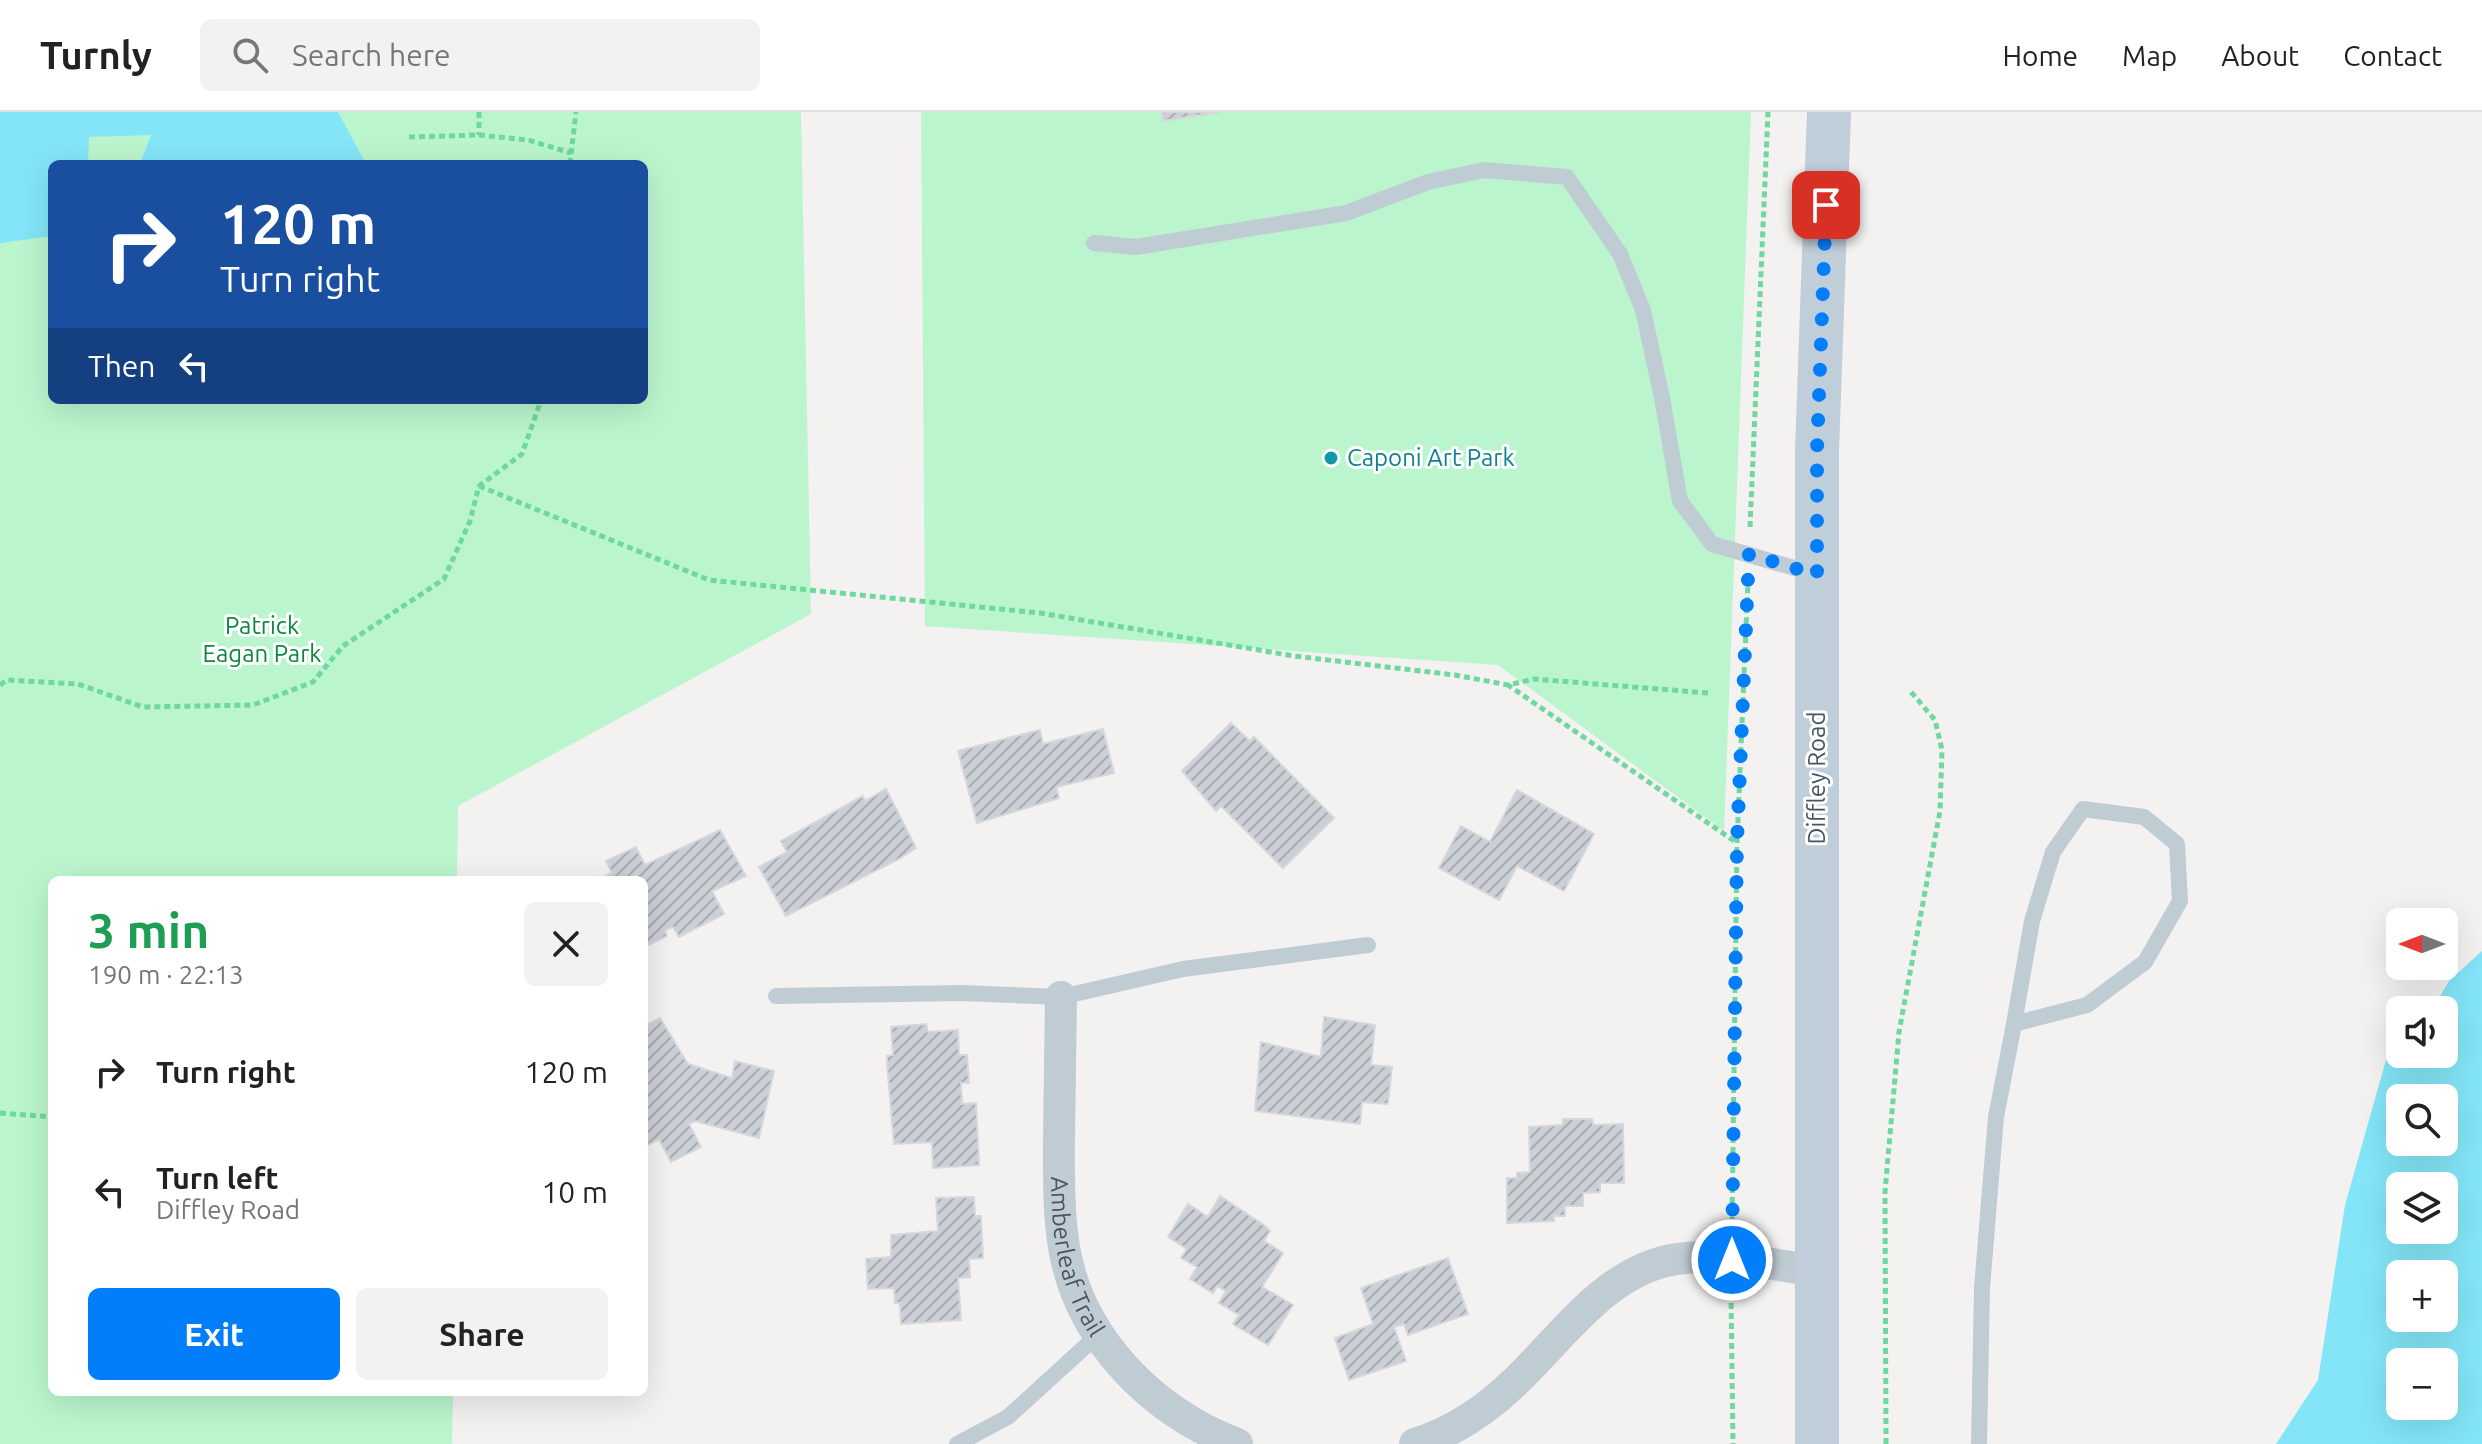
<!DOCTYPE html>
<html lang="en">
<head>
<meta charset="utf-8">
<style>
	:root { --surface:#fff; --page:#f2f2f2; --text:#222; --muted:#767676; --line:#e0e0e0; --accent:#037efb }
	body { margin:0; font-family:Ubuntu,sans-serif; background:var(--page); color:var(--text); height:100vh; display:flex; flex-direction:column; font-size:30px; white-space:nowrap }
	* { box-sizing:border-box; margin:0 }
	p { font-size:26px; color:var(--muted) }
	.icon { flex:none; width:44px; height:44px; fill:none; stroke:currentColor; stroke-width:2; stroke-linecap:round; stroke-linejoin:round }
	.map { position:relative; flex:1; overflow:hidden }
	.sheet { position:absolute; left:48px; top:764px; width:600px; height:520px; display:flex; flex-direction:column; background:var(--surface); border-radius:12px; box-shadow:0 8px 32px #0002 }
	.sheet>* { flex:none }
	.hud { position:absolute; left:48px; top:48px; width:600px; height:244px; border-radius:12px; box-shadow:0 8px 32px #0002; background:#1a4fa0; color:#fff; overflow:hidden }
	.needle { width:52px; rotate:270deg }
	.tools { position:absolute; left:2386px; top:796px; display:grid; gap:16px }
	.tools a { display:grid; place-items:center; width:72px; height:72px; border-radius:12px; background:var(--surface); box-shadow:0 8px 32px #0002; font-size:40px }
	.pin { position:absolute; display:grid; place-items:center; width:68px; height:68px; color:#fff; margin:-34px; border-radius:16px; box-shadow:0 4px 12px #0006 }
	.me { position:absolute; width:88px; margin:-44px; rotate:0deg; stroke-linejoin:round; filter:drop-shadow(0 0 6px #0008) }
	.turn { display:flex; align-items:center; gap:28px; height:168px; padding:0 40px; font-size:36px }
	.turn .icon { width:104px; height:104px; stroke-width:2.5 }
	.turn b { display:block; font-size:56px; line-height:68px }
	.then { display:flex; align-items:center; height:76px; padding:0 40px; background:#0003; gap:16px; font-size:30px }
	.round { display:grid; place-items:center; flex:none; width:84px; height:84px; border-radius:12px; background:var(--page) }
	.headline { display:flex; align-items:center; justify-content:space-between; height:136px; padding:0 40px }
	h1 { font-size:48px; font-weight:700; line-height:60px; color:#1e9e55 }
	.action { display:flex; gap:16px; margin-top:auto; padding:16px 40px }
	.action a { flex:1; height:92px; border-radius:12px; background:var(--accent); color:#fff; font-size:32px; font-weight:700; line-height:92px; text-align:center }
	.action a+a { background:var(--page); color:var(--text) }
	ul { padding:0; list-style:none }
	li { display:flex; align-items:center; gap:24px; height:120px; padding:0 40px }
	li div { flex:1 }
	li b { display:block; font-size:30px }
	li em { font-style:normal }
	header { display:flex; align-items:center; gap:48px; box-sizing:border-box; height:112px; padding:0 40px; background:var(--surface); border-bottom:2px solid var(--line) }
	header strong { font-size:38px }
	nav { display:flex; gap:44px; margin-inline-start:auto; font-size:28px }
	.search { width:560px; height:72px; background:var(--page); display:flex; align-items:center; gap:20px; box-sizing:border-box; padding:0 28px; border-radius:12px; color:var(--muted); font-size:30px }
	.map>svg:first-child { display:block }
	.park { fill:#bbf5ce; fill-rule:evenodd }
	.water { fill:#83e5f7; fill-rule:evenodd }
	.building { fill:url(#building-hatch); stroke:#d4d7dd; stroke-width:2 }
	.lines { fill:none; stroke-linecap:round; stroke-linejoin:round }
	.path { stroke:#6fd89e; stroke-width:5; stroke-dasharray:6 4; stroke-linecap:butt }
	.service { stroke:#c0ccd4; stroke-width:16 }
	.minor { stroke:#c0ccd4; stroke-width:32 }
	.secondary { stroke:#c0ceda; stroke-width:44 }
	.route { stroke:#037efb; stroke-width:14; stroke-dasharray:0 25.2 }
	.culture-dot { fill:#0f9aa8; stroke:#fff; stroke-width:3 }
	.labels { text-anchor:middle; stroke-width:6; stroke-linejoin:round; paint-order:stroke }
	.culture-label { font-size:24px; fill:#0d838f; stroke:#fff; text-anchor:start }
	.park-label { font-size:24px; fill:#0c8742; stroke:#fff }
	.street-label { font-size:24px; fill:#465661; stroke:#fff }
</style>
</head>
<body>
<header>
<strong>Turnly</strong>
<div class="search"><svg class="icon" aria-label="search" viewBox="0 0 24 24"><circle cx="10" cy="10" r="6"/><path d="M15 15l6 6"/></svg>Search here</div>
<nav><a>Home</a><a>Map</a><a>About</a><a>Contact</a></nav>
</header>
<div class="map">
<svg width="2482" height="1332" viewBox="0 0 2482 1332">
	<defs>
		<pattern id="building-hatch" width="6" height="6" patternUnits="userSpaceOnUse" patternTransform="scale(2)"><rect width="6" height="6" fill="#ccd0d6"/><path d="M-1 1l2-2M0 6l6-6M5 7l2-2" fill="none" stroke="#a7acb1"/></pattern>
	</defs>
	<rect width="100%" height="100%" fill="#f4f1f1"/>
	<path class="park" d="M0,0H801L811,502L458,694L457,768H52V1280H453L452,1332H0ZM52,52H644V288H52Z
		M921,0H1751L1724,719L1498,553L925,514Z"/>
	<path class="water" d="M0,0H338L366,52H140L151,23L89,25L88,52H52V124L0,131Z
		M2482,839V1332H2276L2318,1268L2345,1093L2386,948L2400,937V942H2444V898H2432L2449,869ZM2400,986H2444V1030H2400ZM2400,1074H2444V1118H2400ZM2400,1162H2444V1206H2400ZM2400,1250H2444V1294H2400Z"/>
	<path class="building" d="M1162,0H1220L1163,9Z
		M1231,611L1250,629L1254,625L1334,706L1283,756L1221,694L1216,699L1182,659Z
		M1103,617L1114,661L1056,675L1059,686L977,711L958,639L1040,618L1043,632Z
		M886,677L916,736L899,747L786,804L759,755L787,740L781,729L863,684L865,689Z
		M1517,678L1594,722L1564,779L1517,754L1499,788L1439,756L1461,714L1490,730Z
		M720,718L746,764L712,779L724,802L679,825L673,815L665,818L667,824L645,835L644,768H597L612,761L606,749L636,735L645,753Z
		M1324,905L1375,913L1371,953L1392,955L1388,992L1362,990L1360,1012L1255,999L1261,930L1321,945Z
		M660,906L688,952L732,966L735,949L774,959L759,1026L695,1009L689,1012L701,1035L671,1050L659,1027L644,1035L646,924L644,914Z
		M926,912L928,920L958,918L959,943H967L969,971H961L962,992L976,991L979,1053L933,1056L932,1030L894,1032L887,952V944L893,943L891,915Z
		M1563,1007H1592L1593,1013L1623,1012L1624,1071H1600V1080L1583,1081V1094H1565V1104H1554V1109L1507,1111V1066H1517V1061L1530,1060L1529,1015L1563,1013Z
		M1220,1084L1264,1113L1270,1119L1264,1129L1283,1141L1262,1175L1293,1193L1268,1233L1233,1212L1239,1203L1219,1191L1226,1179L1217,1174L1213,1181L1190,1167L1197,1155L1181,1146L1187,1137L1168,1125L1188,1092L1208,1105Z
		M974,1085L975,1104H981L983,1146L969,1147L970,1165L958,1166L961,1208L901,1212L900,1191H895L894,1176L868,1177L866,1147L891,1145V1123L938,1119L936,1086Z
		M1448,1146L1468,1202L1408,1223L1404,1212L1394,1215L1406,1249L1349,1268L1335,1226L1373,1212L1361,1176Z"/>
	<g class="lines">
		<path class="path" d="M479,0V23
			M409,25L479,23L528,28L571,41
			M570,52L576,0
			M479,374L709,468L1040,501L1294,544L1455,563L1508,573
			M1750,415L1768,0
			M0,573L7,568L78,572L143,595L253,593L313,570L343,534L444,467L470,409L479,374L522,342L541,288
			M1708,581L1534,567L1508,573L1737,731
			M0,1001L52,1005
			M1732,1111L1737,731L1748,469
			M1731,1181L1733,1332
			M1886,1332L1885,1080L1899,920L1940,699L1942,638L1935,608L1911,580"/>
		<path class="service" d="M1094,131L1136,135L1346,101L1428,70L1484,58L1567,65L1620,142L1643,198L1662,286L1680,389L1712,432L1815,462
			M2083,697L2144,705L2177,732L2180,789L2145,850L2087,893L2014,912L2032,809L2053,740Z
			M776,884L962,881L1061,885L1183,857L1368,833
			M957,1332L1008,1305L1099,1222
			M1979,1332L1982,1176L1996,1005L2014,912"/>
		<g class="minor">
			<path id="s1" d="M1061,885C1060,932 1060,979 1059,1025C1059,1062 1058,1098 1064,1135C1079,1227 1153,1300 1237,1332"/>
			<path d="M1415,1332C1453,1320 1489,1296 1518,1267C1565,1222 1608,1157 1677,1147C1722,1140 1772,1153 1817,1159"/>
		</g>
		<path class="secondary" d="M1817,1332V339L1829,0"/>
	</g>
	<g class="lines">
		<path class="route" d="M1732,1148L1737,731L1749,442L1817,463V339L1826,93"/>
	</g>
	<circle class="culture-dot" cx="1331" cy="346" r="8"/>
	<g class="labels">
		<g class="culture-label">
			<text x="1347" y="354">Caponi Art Park</text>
		</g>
		<g class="park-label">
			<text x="262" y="522">Patrick<tspan x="262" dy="28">Eagan Park</tspan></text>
		</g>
		<g class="street-label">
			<text transform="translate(1817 666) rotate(-90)" y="8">Diffley Road</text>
			<text dy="8" stroke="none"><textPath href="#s1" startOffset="262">Amberleaf Trail</textPath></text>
		</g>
	</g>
</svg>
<div class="tools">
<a><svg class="needle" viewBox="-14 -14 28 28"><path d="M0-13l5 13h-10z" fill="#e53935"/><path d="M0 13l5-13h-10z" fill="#767676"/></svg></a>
<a><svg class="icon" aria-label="sound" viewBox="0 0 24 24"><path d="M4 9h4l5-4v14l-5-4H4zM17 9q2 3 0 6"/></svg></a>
<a><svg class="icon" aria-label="search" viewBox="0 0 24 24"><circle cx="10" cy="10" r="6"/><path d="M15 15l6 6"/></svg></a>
<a><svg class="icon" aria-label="layers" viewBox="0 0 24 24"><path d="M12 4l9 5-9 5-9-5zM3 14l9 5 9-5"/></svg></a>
<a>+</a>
<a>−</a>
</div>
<div class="pin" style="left:1826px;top:93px;background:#d93025"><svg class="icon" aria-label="arrive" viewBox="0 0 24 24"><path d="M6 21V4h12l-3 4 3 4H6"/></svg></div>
<svg class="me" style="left:1732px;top:1148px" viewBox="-20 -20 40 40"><circle r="17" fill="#037efb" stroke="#fff" stroke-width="3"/><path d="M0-11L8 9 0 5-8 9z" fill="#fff"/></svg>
<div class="hud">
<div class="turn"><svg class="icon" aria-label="right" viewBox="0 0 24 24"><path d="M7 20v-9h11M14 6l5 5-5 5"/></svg><div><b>120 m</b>Turn right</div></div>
<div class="then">Then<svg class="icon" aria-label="left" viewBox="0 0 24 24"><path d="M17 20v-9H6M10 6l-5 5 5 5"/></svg></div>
</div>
<section class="sheet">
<div class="headline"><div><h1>3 min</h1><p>190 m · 22:13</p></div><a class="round"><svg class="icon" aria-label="close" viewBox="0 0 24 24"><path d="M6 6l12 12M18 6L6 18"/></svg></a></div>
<ul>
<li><svg class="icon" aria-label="right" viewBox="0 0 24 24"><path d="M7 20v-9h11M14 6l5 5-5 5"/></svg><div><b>Turn right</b></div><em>120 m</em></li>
<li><svg class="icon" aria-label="left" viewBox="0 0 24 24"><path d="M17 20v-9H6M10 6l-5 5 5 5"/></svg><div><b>Turn left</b><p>Diffley Road</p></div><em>10 m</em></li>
</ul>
<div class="action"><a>Exit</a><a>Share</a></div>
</section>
</div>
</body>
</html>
